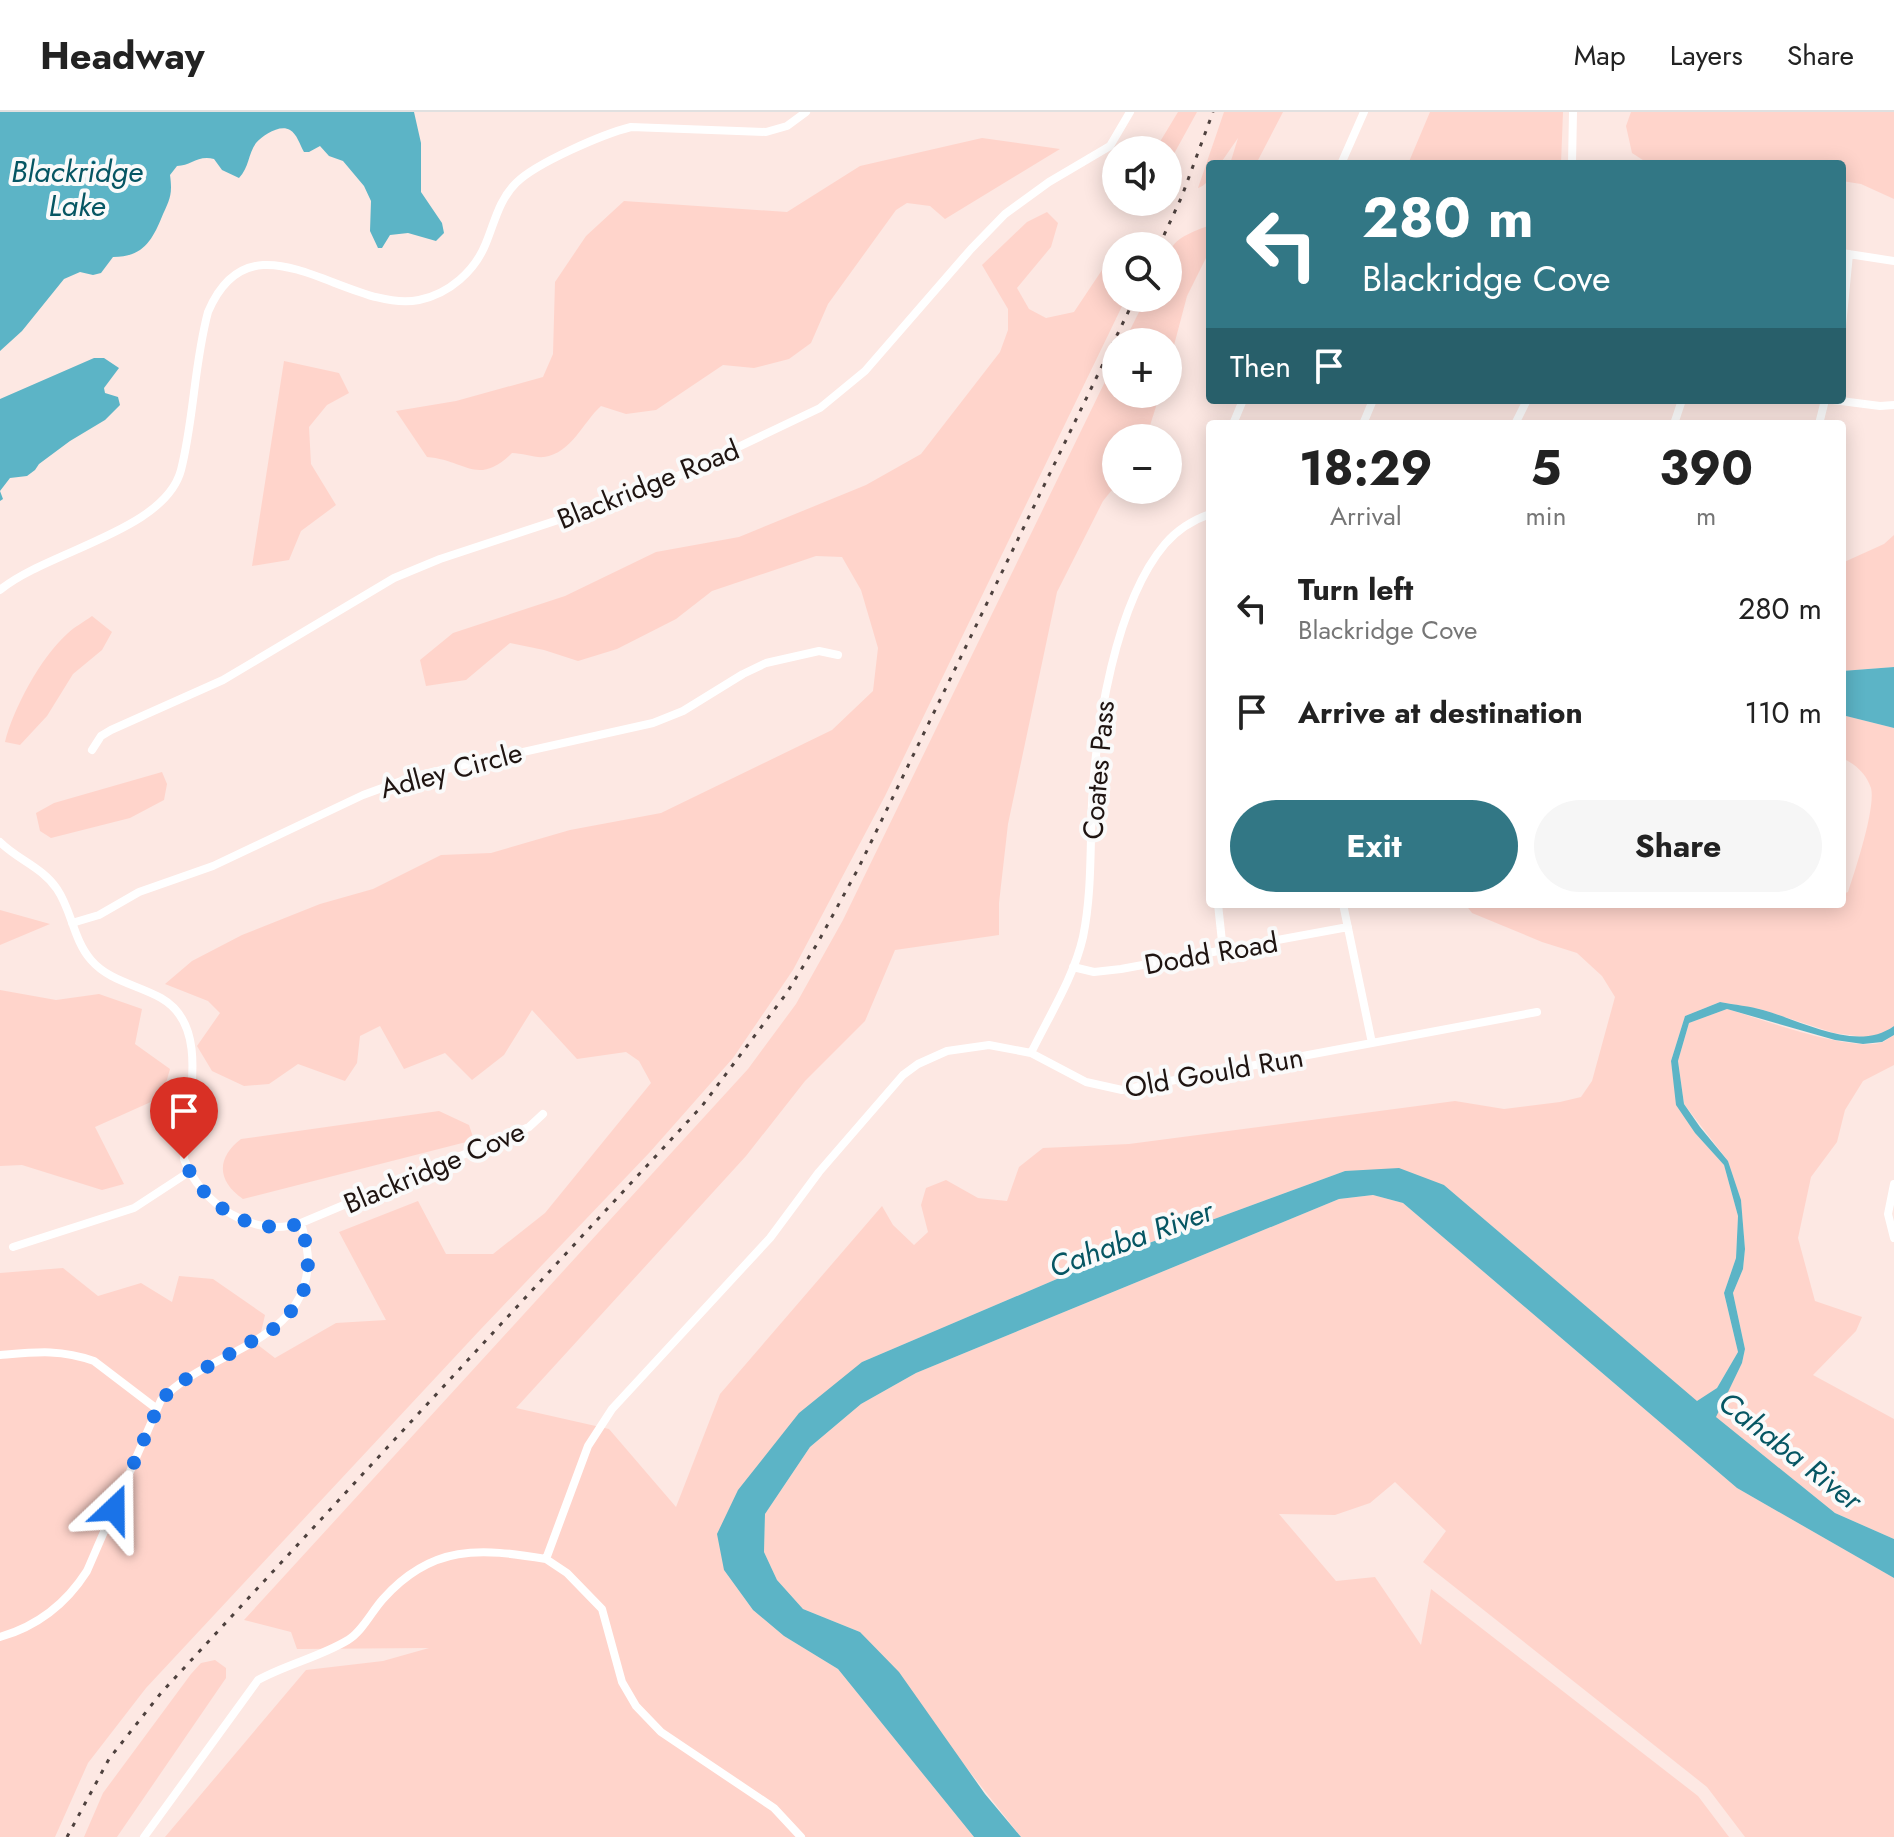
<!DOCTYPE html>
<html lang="en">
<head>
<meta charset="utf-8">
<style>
	:root { --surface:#fff; --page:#f6f6f6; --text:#222; --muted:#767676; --line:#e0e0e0; --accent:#327785 }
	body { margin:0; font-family:Jost,sans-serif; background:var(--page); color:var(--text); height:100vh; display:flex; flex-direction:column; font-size:30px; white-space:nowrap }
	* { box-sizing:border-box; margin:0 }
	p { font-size:26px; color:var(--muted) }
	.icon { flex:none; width:44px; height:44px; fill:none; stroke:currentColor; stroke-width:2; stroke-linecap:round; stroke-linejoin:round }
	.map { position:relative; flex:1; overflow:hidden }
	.details { position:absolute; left:1206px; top:308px; width:640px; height:488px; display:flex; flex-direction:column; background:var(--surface); border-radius:8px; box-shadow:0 4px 20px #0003 }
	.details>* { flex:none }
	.hud { position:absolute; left:1206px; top:48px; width:640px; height:244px; border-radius:8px; box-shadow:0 4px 20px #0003; background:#327785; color:#fff; overflow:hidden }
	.fabs { position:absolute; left:1102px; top:24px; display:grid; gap:16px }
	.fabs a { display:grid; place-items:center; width:80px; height:80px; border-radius:50%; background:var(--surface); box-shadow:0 4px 20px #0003; font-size:40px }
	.pin { position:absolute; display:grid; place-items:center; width:68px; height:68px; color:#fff; margin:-82px -34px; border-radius:50% 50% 50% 0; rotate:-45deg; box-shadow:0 0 8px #0007 }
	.pin .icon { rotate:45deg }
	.me { position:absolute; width:88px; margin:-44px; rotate:23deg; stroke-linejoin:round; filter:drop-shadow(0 0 6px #0008) }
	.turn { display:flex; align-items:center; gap:28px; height:168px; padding:0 24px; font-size:36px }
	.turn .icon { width:104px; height:104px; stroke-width:2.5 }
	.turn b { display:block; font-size:56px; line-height:68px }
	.then { display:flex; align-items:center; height:76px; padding:0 24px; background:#0003; gap:16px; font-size:30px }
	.eta { display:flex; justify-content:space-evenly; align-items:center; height:136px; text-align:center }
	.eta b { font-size:48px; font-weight:700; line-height:56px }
	.primary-button { display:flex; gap:16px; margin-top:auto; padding:16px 24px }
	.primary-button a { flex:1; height:92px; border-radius:48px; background:var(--accent); color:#fff; font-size:32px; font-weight:700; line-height:92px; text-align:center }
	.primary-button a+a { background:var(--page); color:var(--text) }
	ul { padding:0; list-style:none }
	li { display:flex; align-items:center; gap:24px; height:104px; padding:0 24px }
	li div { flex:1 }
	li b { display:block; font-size:30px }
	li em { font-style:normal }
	header { display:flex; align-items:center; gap:48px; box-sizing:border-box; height:112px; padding:0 40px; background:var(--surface); border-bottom:2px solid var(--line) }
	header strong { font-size:38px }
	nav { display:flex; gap:44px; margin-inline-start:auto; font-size:28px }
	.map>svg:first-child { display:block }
	.green { fill:#ffd4cb }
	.water { fill:#5cb4c6 }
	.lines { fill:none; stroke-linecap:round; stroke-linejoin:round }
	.street { stroke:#fff; stroke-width:8 }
	.rail { stroke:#4e413e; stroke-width:3; stroke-dasharray:4 8; stroke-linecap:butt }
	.route { stroke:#1a73e8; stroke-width:14; stroke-dasharray:0 25.2 }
	.labels { text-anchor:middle; stroke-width:8; stroke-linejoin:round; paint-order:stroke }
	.street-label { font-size:28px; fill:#1f1411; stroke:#fafafa }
	.water-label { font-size:30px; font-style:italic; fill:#065663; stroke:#fafafa }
</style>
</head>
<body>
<header>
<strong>Headway</strong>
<nav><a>Map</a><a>Layers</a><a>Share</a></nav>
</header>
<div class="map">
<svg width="1894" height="1725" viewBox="0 0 1894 1725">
	<rect width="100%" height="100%" fill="#fde8e3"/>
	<path class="green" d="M1178,0H1197L1170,49L1168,38H1155Z
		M1224,0H1283L1256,52H1230L1238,26L1220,52H1210C1210,63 1210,72 1198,76Z
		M1430,0H1563L1561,52H1408Z
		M1631,0H1894V87L1861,72L1842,69V52H1649L1632,41L1626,14Z
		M982,26L1060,37L945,107L930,94L907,91L896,98L828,192L811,231L789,247L754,256L723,253L656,298L626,302L601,294C583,310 572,341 544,345C535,346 522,341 512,341C477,375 466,348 427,345L396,299L456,289L543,265L553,242L555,170L586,124L624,89L787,100L860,54Z
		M1047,100L1058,111L1051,135L1017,176L1029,197L1046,206L1074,200L1116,137V186H1126L885,684L793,858L733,946L650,1040L480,1218L146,1576L88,1651L55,1725H0V1161L63,1156L98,1184L141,1171L172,1190L179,1164L213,1167L265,1203L258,1233L275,1246L336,1211L386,1208L339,1120L418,1089L446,1142H493L545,1101L651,971L639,949L626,940L577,947L532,898L504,943L472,968L445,941L404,957L380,914L360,924L357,951L345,969L298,952L269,972L244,974L212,959L197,934L220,901L208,889L165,872L192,849L242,823L320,792L373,777L441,743L491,741L570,718L661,701L832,618L873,579L878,536L861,478L842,445L816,444L712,479L676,507L617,537L578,549L544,538L510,531L466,568L426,574L420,548L453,521L565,484L656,440L739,425L866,373L921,342L1000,240L1008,218V197L982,153L1027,110Z
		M1208,114L1210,138L1187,184L1168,256V230H1124L1146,186H1168C1168,140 1160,131 1208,114Z
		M1116,247V282H1160L1146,326H1116V373L1103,389L1057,480L1008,712L999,791V823L895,838L865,909L805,969L746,1044L516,1296L609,1317L676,1395L720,1282L882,1094L893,1113L914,1133L928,1120L921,1093L926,1076L946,1068L978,1086L1007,1089L1019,1055L1043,1036L1129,1032L1455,989L1504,997L1560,990L1581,985L1592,969L1615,885L1602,864L1577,841L1542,830L1472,801L1465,792H1842V782L1848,780C1855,759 1876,696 1871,676C1866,661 1855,652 1842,646V603L1894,616V914L1880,924L1864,925L1834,921L1760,897L1720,890L1685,904L1671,949L1677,993L1695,1021L1724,1053L1738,1104L1736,1146L1724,1181L1738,1240L1717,1276L1697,1290L1444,1073L1345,1059L1092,1152L862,1250L724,1458L753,1498L784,1524L838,1557L974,1725H165L306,1558L383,1549L429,1536L297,1537L291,1520L244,1508L748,957L796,892L843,808Z
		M284,249L339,261L349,281L327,293L309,315L311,352L336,393L301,419L289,448L252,454Z
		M1894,423V555L1842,559V451L1884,432Z
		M92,504L112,520L102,538L73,562L47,604L20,633L5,630C13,597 41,545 67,522C74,515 84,510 92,504Z
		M162,660L167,672L164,688L130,706L51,726L40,719L36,701L54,691Z
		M0,798L50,812L0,833Z
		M0,878L56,888L99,882L142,897L135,932L170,957L162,985L95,1015L124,1072L102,1078L22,1053L0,1054Z
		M1727,897C1761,907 1852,941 1883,930C1887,928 1890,925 1894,923V953L1863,969L1845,998L1837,1030L1811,1065L1798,1126L1815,1189L1862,1205L1856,1219L1813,1263L1894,1307V1427L1835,1401L1715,1305L1742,1251L1745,1237L1733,1181L1743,1157L1745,1137L1741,1089L1728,1049L1684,992L1678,949L1689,911Z
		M439,999L469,1013L474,1028L243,1087C217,1069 216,1046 241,1027Z
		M1373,1083L1403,1091L1737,1376L1894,1466V1725H1745L1707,1675L1423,1450L1446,1419L1395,1370L1370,1391L1335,1403L1279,1402L1336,1469L1375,1465L1421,1533L1431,1477L1698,1684L1729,1725H1021L860,1520L803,1497L777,1468L764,1440L765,1402L810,1335L861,1292L916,1261L1339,1087Z
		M215,1548L226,1556V1566L117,1725H84L103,1681L191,1562L201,1551Z"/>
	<path class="water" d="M0,0H414L421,31V80L442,111L444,121L436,129L408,121L390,123L382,136H378L370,119L371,89L364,74L343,49L329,44L320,34L309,40H304C300,33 297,22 290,18C280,12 263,23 256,31C248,42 249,56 239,66L222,58L214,47C197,43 191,54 177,54L170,63C173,85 169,88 161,107C151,131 141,145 113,145L101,161L93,163L80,160L64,167L22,219L0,239Z
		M94,246H104L119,256L104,276L105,281L118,285L120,293L105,308L70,329L39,352L35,358L27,364L10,366L0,379L3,387L0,389V287Z
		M1894,555V616L1842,603V559Z
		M1720,890C1735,893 1750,894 1763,898C1803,909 1857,941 1894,914V923L1882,930L1863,932L1835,928L1727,897L1689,911L1678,949L1684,992L1700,1015L1728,1049L1741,1088L1745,1137L1743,1157L1733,1181L1745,1237L1742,1251L1716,1305L1835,1401L1894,1427V1466L1737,1376L1403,1091L1373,1083L1339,1087L916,1261L861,1292L810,1335L765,1402L764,1440L777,1468L803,1497L860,1520L899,1560L985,1682L1021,1725H974L838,1557L784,1524L753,1498L724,1458L717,1422L738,1378L799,1301L862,1250L1092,1152L1345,1059L1399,1056L1444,1073L1697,1289L1717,1276L1738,1240L1724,1181L1736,1146L1738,1104L1724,1053L1695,1021L1676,993L1671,949L1685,904Z"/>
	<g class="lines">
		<path class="street" d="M1341,52L1364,0
			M1572,52L1573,0
			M1842,141L1894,149
			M1842,214L1849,142
			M1833,288L1880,294L1894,293
			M1233,312L1243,288
			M1363,312L1373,288
			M1515,312L1527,288
			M1674,312L1682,288
			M1819,312L1825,288
			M0,478C47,439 165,419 181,358C194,307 194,252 208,200C253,94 347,202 419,188C449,182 475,159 486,131C495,109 499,88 516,71C536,51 603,22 631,15L766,20L787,14L806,0
			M92,638L101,624L111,618L223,568L394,466L440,447L646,379L820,296L865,259L971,137L1005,102L1049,70L1110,34L1130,0
			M0,730C18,748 42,755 57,777C72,799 73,827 91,848C109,869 138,873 161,886C214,916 184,998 184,1047C201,1092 253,1127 301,1111L529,1015L543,1002
			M1218,792L1223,839
			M1343,792L1372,931
			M72,811L99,803L139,780L213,754L363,683L415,664L653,611L683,599L743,562L766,551L819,539L838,543
			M1073,855L1094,860L1121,857L1348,815
			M1031,941C1049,904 1074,865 1083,825C1092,781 1090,736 1092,691C1096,615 1115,491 1165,432C1177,418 1193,408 1210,402
			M1894,1072L1888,1102L1894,1126
			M13,1135L134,1096L189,1060
			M0,1243C36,1240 60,1237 94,1249L157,1297
			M0,1525C38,1514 66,1492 87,1459L161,1288C208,1237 307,1233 308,1148C308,1136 304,1123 301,1111
			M144,1725L258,1568C287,1552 320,1545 348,1528C362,1520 372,1499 383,1487C432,1432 480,1436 546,1447
			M801,1725L774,1696L661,1620L636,1594L622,1570L602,1497L567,1461L546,1447L588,1334L612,1297L770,1126L819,1060L903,963L918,952L947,939L989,933L1031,941L1086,970L1122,978L1537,900"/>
		<path class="rail" d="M1159,134L1182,84L1213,0
			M67,1725L109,1647L161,1581L702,994L786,882L817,832L858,757L1135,186"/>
	</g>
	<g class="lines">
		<path class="route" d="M114,1397L161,1288L179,1271L275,1216L295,1195L303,1182L309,1146L301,1111C253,1127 201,1092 184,1047"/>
	</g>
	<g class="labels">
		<g class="street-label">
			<text transform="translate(648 372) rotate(-22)" y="10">Blackridge Road</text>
			<text transform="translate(451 658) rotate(-15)" y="10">Adley Circle</text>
			<text transform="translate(1098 658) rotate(-85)" y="10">Coates Pass</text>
			<text transform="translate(1211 841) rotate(-10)" y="10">Dodd Road</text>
			<text transform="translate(1214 960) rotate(-10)" y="10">Old Gould Run</text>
			<text transform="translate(434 1055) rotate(-23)" y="10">Blackridge Cove</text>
		</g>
		<g class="water-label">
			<text x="77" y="70">Blackridge<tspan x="77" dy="34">Lake</tspan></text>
			<text transform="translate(1131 1127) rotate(-20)" y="10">Cahaba River</text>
			<text transform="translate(1790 1339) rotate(38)" y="10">Cahaba River</text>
		</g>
	</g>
</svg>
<div class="fabs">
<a><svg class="icon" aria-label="sound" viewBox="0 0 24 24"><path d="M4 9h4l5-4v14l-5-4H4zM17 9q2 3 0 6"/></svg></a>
<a><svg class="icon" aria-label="search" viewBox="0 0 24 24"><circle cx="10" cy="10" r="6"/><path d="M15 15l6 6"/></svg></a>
<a>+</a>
<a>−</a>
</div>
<div class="pin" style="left:184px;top:1047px;background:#d93025"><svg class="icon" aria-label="arrive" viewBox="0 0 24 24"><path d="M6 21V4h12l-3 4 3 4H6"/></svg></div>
<svg class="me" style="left:114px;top:1397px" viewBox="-20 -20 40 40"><path d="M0-17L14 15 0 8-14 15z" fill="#1a73e8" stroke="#fff" stroke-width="4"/></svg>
<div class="hud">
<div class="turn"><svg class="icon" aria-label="left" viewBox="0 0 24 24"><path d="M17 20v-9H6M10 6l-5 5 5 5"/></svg><div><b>280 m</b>Blackridge Cove</div></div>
<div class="then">Then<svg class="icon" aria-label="arrive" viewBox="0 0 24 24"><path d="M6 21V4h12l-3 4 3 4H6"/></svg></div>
</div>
<section class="details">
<div class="eta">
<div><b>18:29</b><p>Arrival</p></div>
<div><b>5</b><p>min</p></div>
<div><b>390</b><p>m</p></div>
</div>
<ul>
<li><svg class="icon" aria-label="left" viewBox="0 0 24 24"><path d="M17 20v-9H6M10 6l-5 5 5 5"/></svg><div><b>Turn left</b><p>Blackridge Cove</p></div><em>280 m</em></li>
<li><svg class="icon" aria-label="arrive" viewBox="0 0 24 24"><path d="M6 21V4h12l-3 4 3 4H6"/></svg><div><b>Arrive at destination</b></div><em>110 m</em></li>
</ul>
<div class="primary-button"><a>Exit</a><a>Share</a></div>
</section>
</div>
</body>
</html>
